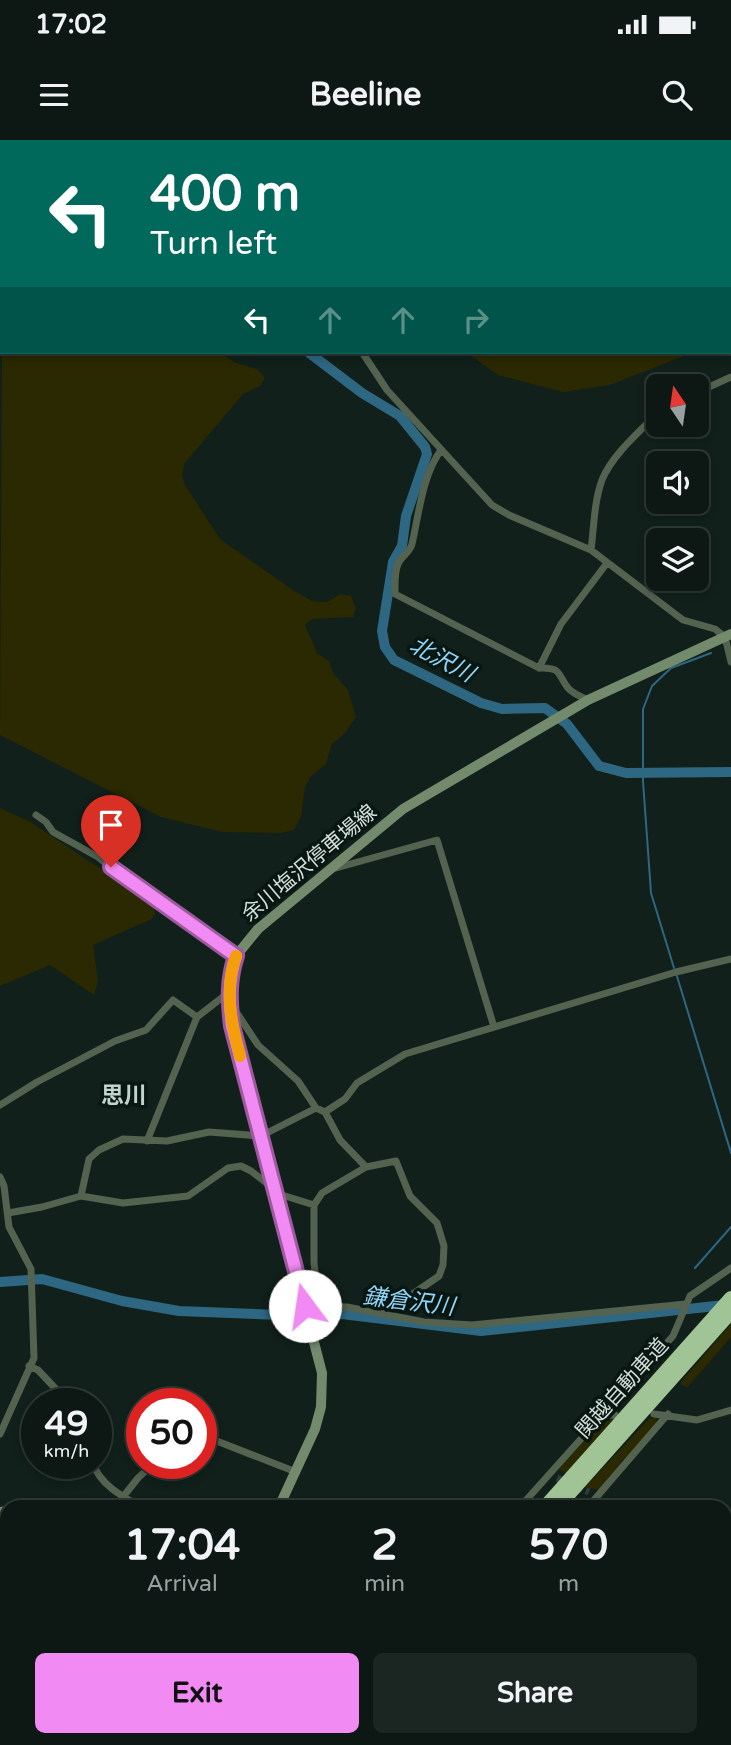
<!DOCTYPE html>
<html lang="en">
<head>
<meta charset="utf-8">
<style>
	:root { --surface:#0d1814; --page:#1b2522; --text:#f1f3f6; --muted:#9aa0a0; --line:#2d3734; --accent:#f18af3 }
	body { margin:0; font-family:"Varela Round","Noto Sans JP",sans-serif; background:var(--page); color:var(--text); height:100vh; display:flex; flex-direction:column; font-size:26px; white-space:nowrap }
	* { box-sizing:border-box; margin:0 }
	p { font-size:23px; color:var(--muted) }
	.icon { flex:none; width:38px; height:38px; fill:none; stroke:currentColor; stroke-width:2; stroke-linecap:round; stroke-linejoin:round }
	.map { position:relative; flex:1; overflow:hidden }
	.panel { position:absolute; left:0px; top:1360px; width:732px; height:247px; display:flex; flex-direction:column; background:var(--surface); border-radius:21px 21px 0 0; box-shadow:0 4px 10px #0003,0 0 0 2px var(--line) }
	.panel>* { flex:none }
	.guide { position:absolute; left:0px; top:0px; width:732px; height:214px; box-shadow:0 4px 10px #0003,0 0 0 2px var(--line); background:#00695c; color:#fff; overflow:hidden }
	.needle { width:46px; rotate:347deg }
	.controls { position:absolute; left:646px; top:234px; display:grid; gap:14px }
	.controls a { display:grid; place-items:center; width:63px; height:63px; border-radius:10px; background:var(--surface); box-shadow:0 4px 10px #0003,0 0 0 2px var(--line); font-size:35px }
	.speed { position:absolute; left:21px; top:1248px; display:flex; gap:14px; font-size:35px; font-weight:700; text-align:center }
	.speed>* { display:grid; place-content:center; width:91px; height:91px; border-radius:50%; background:var(--surface); box-shadow:0 4px 10px #0003,0 0 0 2px var(--line); line-height:1 }
	.speed small { font-size:18px; font-weight:400 }
	.speed .limit { border:10px solid #d22; background:#fff; color:#111 }
	.pin { position:absolute; display:grid; place-items:center; width:60px; height:60px; color:#fff; margin:-72px -30px; border-radius:50% 50% 50% 0; rotate:-45deg; box-shadow:0 0 7px #0007 }
	.pin .icon { rotate:45deg }
	.me { position:absolute; width:77px; margin:-38px; rotate:346deg; stroke-linejoin:round; filter:drop-shadow(0 0 5px #0008) }
	.turn { display:flex; align-items:center; gap:24px; height:147px; padding:0 35px; font-size:32px }
	.turn .icon { width:91px; height:91px; stroke-width:2.5 }
	.turn b { display:block; font-size:49px; line-height:60px }
	.lanes { display:flex; align-items:center; height:66px; padding:0 35px; background:#0003; justify-content:center; gap:35px; direction:ltr }
	.lanes .off { opacity:.35 }
	.eta { display:flex; justify-content:space-evenly; align-items:center; height:119px; text-align:center }
	.eta b { font-size:42px; font-weight:800; line-height:49px }
	.button { display:flex; gap:14px; margin-top:auto; padding:14px 35px }
	.button a { flex:1; height:80px; border-radius:10px; background:var(--accent); color:#111; font-size:28px; font-weight:800; line-height:80px; text-align:center }
	.button a+a { background:var(--page); color:var(--text) }
	.status { display:flex; justify-content:space-between; align-items:center; height:49px; padding:0 35px; background:var(--surface); direction:ltr }
	.status svg { height:19px; fill:currentColor }
	header { display:flex; justify-content:space-between; align-items:center; height:91px; padding:0 35px; background:var(--surface); font-size:32px; font-weight:800 }
	.map>svg:first-child { display:block }
	.green { fill:#2a2901 }
	.lines { fill:none; stroke-linecap:round; stroke-linejoin:round }
	.stream { stroke:#2e6782; stroke-width:2 }
	.river { stroke:#2e6782; stroke-width:10 }
	.street-tunnel { stroke:#2e3c38; stroke-width:7; stroke-dasharray:7 3.5; stroke-linecap:butt }
	.street { stroke:#546250; stroke-width:7 }
	.secondary { stroke:#738a6d; stroke-width:10 }
	.highway { stroke:#a1c497; stroke-width:14 }
	.route-casing { stroke:#9d5a9e; stroke-width:18 }
	.route { stroke:#f18af3; stroke-width:12 }
	.slow { stroke:#f59e0b; stroke-width:12 }
	.labels { text-anchor:middle; stroke-width:7; stroke-linejoin:round; paint-order:stroke }
	.street-label { font-size:21px; fill:#d4deda; stroke:#081712 }
	.water-label { font-size:23px; font-style:italic; fill:#92d4f8; stroke:#081712 }
	.neighbourhood-label { font-size:23px; font-weight:bold; fill:#c0d4cc; stroke:#081712 }
</style>
</head>
<body>
<div class="status"><b>17:02</b><svg viewBox="0 0 49 12"><path d="M0 12V9h3v3zM5 12V6h3v6zM10 12V3h3v9zM15 12V0h3v12zM26 1h20v11H26zM47 4h2v5h-2z"/></svg></div>
<header><svg class="icon" aria-label="menu" viewBox="0 0 24 24"><path d="M4 6h16M4 12h16M4 18h16"/></svg>Beeline<svg class="icon" aria-label="search" viewBox="0 0 24 24"><circle cx="10" cy="10" r="6"/><path d="M15 15l6 6"/></svg></header>
<div class="map">
<svg width="731" height="1605" viewBox="0 0 731 1605">
	<rect width="100%" height="100%" fill="#11201b"/>
	<path class="green" d="M0,0H658L659,2H2L0,63Z
		M2,191V212H217L236,223L257,229L265,238L260,246L243,254L184,324L182,335L185,345L220,399L293,450L312,461L327,462L340,454L351,456L356,468L353,477L312,479L305,485L317,513L329,521L333,533L348,550L356,577L345,593L332,604L326,624L311,636L305,647L301,677L294,690L281,693L222,692L161,677L0,595Z
		M466,212H694L610,245L563,252L498,235Z
		M0,668L29,681L154,765L155,774L152,779L93,805L98,841L94,855L50,825L0,846Z
		M731,1184V1197L687,1248L680,1243Z
		M650,1278H656V1284L626,1320L623,1319L620,1323L622,1324L599,1350L585,1347Z
		M613,1279L566,1334L559,1329L602,1280Z"/>
	<g class="lines">
		<path class="stream" d="M674,828L651,753L643,641V569L652,546L671,528L711,513
			M676,833L731,1013
			M695,1128L731,1087"/>
		<path class="river" d="M0,186L2,185
			M308,212L362,253L400,276L425,307L427,314L406,376L402,406L393,422L382,491L385,507L394,520L481,563L502,569L545,568L567,584L599,626L626,633L731,632
			M0,1142L42,1139L122,1161L179,1171L279,1175L342,1174L481,1191L725,1165"/>
		<path class="street-tunnel" d="M557,1338L589,1352"/>
		<path class="street" d="M0,69L2,68
			M730,89L731,91
			M362,212L387,250L492,365L509,375L591,410L683,480L715,489L725,497L731,522
			M696,253L731,237
			M441,310C422,336 419,374 412,404C410,412 403,415 399,422C394,431 395,444 395,454L539,528C562,527 557,534 568,548C573,554 582,557 588,560
			M591,410C594,387 594,362 602,340C612,315 640,291 658,273
			M539,528L561,484L607,423
			M36,675L46,682L53,692L98,717L124,738L236,816
			M336,728L437,700L494,887
			M231,864L258,905L298,941L316,968L325,972L340,1000L366,1027L322,1053L314,1065V1123L319,1165
			M0,965L37,942L115,901L146,890L173,860L197,877
			M325,972L345,959L357,943L405,914L676,832L731,819
			M147,1001L197,877L228,853
			M366,1027L396,1021L410,1056L437,1083L444,1106L443,1125L439,1136L385,1173
			M0,1037L4,1046L9,1087L31,1129L34,1218L0,1294
			M81,1056L89,1019L99,1010L123,999L167,1001L209,992L261,996L316,968
			M8,1073L42,1067L81,1056L123,1063L188,1056L228,1028L241,1026L251,1031L282,1055L314,1065
			M305,1166L347,1167L424,1182L472,1185L686,1164
			M29,1226L38,1230L70,1264
			M654,1274L697,1280L731,1270
			M602,1276L615,1275
			M201,1279L210,1283L209,1298L296,1332
			M93,1323C99,1344 123,1357 141,1367
			M115,1367L138,1338L154,1323
			M520,1367L673,1196L690,1156L731,1128
			M588,1367L668,1274
			M724,1407L731,1411
			M0,1528L7,1518
			M0,1594L11,1605
			M307,1600L312,1605
			M182,1605L187,1600
			M338,1605L342,1600
			M397,1605L400,1600"/>
		<path class="secondary" d="M279,1367L315,1289L321,1267L322,1233L232,886L228,853L231,832L236,816L258,789L403,669L588,560L731,494
			M0,1372L7,1371"/>
		<path class="highway" d="M568,1355L731,1172
			M545,1367L731,1158
			M360,1605L364,1600
			M372,1605L376,1600"/>
	</g>
	<g class="lines">
		<g class="route-casing">
			<path id="route" d="M111,727L236,816C228,840 229,861 232,886L305,1166"/>
		</g>
		<use href="#route" class="route"/>
		<path class="slow" d="M236,816C224,850 231,882 240,916"/>
	</g>
	<g class="labels">
		<g class="street-label">
			<text transform="translate(309 723) rotate(-40)" y="7">余川塩沢停車場線</text>
			<text transform="translate(622 1248) rotate(-48)" y="7">関越自動車道</text>
		</g>
		<g class="water-label">
			<text transform="translate(442 519) rotate(28)" y="8">北沢川</text>
			<text transform="translate(409 1161) rotate(7)" y="8">鎌倉沢川</text>
		</g>
		<g class="neighbourhood-label">
			<text x="124" y="963">思川</text>
		</g>
	</g>
</svg>
<div class="controls">
<a><svg class="needle" viewBox="-14 -14 28 28"><path d="M0-13l5 13h-10z" fill="#e53935"/><path d="M0 13l5-13h-10z" fill="#9aa0a0"/></svg></a>
<a><svg class="icon" aria-label="sound" viewBox="0 0 24 24"><path d="M4 9h4l5-4v14l-5-4H4zM17 9q2 3 0 6"/></svg></a>
<a><svg class="icon" aria-label="layers" viewBox="0 0 24 24"><path d="M12 4l9 5-9 5-9-5zM3 14l9 5 9-5"/></svg></a>
</div>
<div class="speed"><div>49<small>km/h</small></div><div class="limit">50</div></div>
<div class="pin" style="left:111px;top:727px;background:#d93025"><svg class="icon" aria-label="arrive" viewBox="0 0 24 24"><path d="M6 21V4h12l-3 4 3 4H6"/></svg></div>
<svg class="me" style="left:305px;top:1166px" viewBox="-20 -20 40 40"><circle r="19" fill="#fff"/><path d="M0-13L10 11 0 6-10 11z" fill="#f18af3"/></svg>
<div class="guide">
<div class="turn"><svg class="icon" aria-label="left" viewBox="0 0 24 24"><path d="M17 20v-9H6M10 6l-5 5 5 5"/></svg><div><b>400 m</b>Turn left</div></div>
<div class="lanes"><svg class="icon" aria-label="left" viewBox="0 0 24 24"><path d="M17 20v-9H6M10 6l-5 5 5 5"/></svg><svg class="icon off" aria-label="ahead" viewBox="0 0 24 24"><path d="M12 20V5M6 11l6-6 6 6"/></svg><svg class="icon off" aria-label="ahead" viewBox="0 0 24 24"><path d="M12 20V5M6 11l6-6 6 6"/></svg><svg class="icon off" aria-label="right" viewBox="0 0 24 24"><path d="M7 20v-9h11M14 6l5 5-5 5"/></svg></div>
</div>
<section class="panel">
<div class="eta">
<div><b>17:04</b><p>Arrival</p></div>
<div><b>2</b><p>min</p></div>
<div><b>570</b><p>m</p></div>
</div>
<div class="button"><a>Exit</a><a>Share</a></div>
</section>
</div>
</body>
</html>
